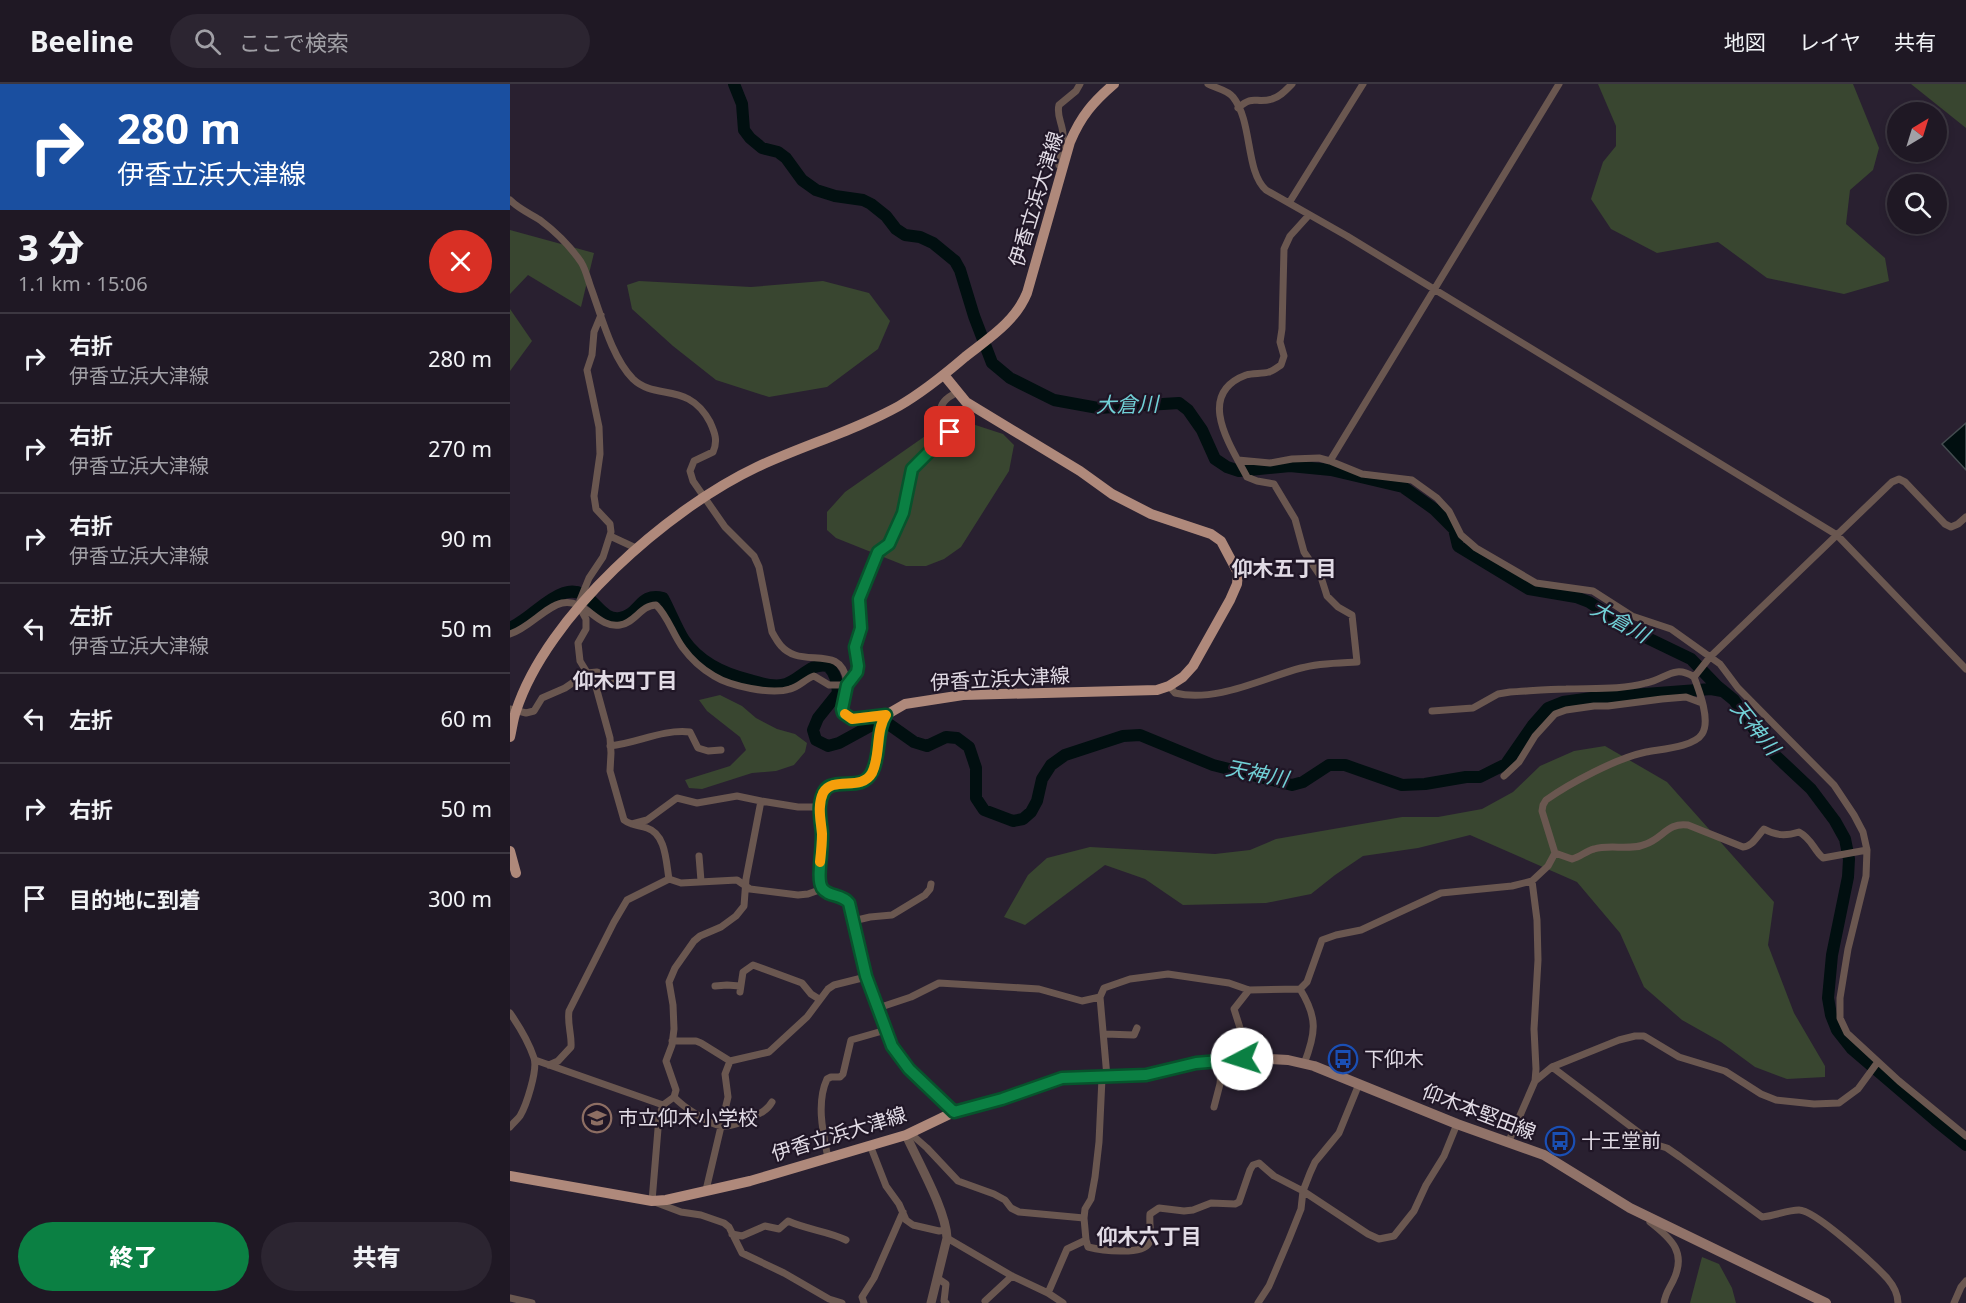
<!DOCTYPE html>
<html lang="ja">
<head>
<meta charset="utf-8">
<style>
	:root { --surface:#1f1824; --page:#2c2531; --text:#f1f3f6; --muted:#a1a0a6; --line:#3c3741; --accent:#0b8043 }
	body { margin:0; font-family:"Noto Sans","Noto Sans JP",sans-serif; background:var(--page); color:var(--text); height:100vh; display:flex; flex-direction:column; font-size:22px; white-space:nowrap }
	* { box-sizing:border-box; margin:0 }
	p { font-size:20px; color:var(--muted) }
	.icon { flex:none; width:33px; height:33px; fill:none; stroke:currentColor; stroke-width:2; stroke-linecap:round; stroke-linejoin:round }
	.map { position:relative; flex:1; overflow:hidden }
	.sheet { display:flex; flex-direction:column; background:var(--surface); width:510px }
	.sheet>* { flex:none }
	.top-card { background:#1a4fa0; color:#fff; overflow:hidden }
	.needle { width:39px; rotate:38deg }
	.buttons { position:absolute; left:1377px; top:18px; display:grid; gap:12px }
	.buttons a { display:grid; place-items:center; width:60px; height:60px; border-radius:50%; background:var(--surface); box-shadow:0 3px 9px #0003,0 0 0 2px var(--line); font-size:30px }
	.pin { position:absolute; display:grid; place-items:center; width:51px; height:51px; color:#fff; margin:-26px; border-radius:12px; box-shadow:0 3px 9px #0006 }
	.me { position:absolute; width:66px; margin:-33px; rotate:265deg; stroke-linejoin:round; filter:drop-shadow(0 0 4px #0008) }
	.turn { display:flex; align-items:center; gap:21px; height:126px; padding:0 18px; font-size:27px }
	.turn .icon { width:78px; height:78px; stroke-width:2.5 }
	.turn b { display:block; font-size:42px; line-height:51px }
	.round { display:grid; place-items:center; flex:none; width:63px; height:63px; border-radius:32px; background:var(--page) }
	.overview { display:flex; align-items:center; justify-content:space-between; height:102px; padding:0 18px }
	h1 { font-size:36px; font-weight:800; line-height:45px }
	.button { display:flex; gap:12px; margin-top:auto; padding:12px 18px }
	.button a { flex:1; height:69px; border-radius:36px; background:var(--accent); color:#fff; font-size:24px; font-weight:800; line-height:69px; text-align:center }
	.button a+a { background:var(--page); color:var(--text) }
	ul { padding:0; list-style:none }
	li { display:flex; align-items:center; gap:18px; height:90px; padding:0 18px; border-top:2px solid var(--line) }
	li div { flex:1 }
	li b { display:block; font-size:22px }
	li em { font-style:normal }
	header { display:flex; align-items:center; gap:36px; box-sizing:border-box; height:84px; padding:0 30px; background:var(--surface); border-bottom:2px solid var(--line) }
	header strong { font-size:28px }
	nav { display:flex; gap:33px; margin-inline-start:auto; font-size:21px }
	.search { width:420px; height:54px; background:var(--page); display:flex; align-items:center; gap:15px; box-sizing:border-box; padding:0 21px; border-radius:33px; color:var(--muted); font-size:22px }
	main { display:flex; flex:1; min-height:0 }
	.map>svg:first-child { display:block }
	.green { fill:#394630 }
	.water { fill:#010f10; stroke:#444c50; stroke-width:1.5 }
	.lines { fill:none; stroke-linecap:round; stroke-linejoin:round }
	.river { stroke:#010f10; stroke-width:12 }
	.minor { stroke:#6a5750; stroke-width:7 }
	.tertiary { stroke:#6a5750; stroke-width:9 }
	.secondary { stroke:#917369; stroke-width:10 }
	.primary { stroke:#af897b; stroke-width:10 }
	.route-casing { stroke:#07532c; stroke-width:15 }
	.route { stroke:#0b8043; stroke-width:10 }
	.slow { stroke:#f59e0b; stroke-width:10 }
	.labels { text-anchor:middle; stroke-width:4.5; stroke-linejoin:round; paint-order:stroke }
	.street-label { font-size:20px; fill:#e1dbe5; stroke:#201626 }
	.poi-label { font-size:20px; fill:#e1dbe5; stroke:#201626; text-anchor:start }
	.water-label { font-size:21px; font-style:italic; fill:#71d0d6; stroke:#201626 }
	.neighbourhood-label { font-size:21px; font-weight:bold; fill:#e1dbe5; stroke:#201626 }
</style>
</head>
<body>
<header>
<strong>Beeline</strong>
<div class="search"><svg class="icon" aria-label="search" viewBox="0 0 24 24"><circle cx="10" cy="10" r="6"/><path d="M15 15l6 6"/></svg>ここで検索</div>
<nav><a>地図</a><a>レイヤ</a><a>共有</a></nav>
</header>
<main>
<section class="sheet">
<div class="top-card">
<div class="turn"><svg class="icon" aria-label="right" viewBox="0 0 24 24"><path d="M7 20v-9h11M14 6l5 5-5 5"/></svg><div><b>280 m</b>伊香立浜大津線</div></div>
</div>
<div class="overview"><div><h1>3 分</h1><p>1.1 km · 15:06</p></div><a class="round" style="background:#d93025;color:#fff"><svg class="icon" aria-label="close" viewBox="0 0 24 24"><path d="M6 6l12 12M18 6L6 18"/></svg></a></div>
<ul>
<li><svg class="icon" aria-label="right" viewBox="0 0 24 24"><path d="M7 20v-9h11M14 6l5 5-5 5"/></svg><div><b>右折</b><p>伊香立浜大津線</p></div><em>280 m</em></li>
<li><svg class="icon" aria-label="right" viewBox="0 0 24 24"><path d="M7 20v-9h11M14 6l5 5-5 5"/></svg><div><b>右折</b><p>伊香立浜大津線</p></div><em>270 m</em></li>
<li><svg class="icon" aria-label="right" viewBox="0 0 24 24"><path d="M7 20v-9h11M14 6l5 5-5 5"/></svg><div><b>右折</b><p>伊香立浜大津線</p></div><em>90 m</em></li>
<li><svg class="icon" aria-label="left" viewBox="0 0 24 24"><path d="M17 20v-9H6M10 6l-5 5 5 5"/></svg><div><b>左折</b><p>伊香立浜大津線</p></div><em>50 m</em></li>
<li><svg class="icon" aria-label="left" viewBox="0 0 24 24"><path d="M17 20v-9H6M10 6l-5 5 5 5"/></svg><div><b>左折</b></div><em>60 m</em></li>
<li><svg class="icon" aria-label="right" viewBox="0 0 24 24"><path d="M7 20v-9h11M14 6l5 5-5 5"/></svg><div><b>右折</b></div><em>50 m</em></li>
<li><svg class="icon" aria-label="arrive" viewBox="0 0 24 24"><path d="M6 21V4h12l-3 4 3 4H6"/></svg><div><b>目的地に到着</b></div><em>300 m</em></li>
</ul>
<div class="button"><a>終了</a><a>共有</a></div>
</section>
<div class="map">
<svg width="1456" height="1219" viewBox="0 0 1456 1219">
	<rect width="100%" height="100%" fill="#292030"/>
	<path class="green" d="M1088,0H1343L1369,64L1363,86L1340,106L1336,140L1375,174L1379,197L1334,210L1257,194L1208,158L1147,169L1101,145L1081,115L1093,78L1106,62V42Z
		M1401,0H1456V44Z
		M0,146L84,169L71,223L18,191L0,210Z
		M129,197L241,203L313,197L359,209L380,237L368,265L317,303L259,313L206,296L163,262L122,225L117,201Z
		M0,225L22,257L0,287Z
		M450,336L493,350L504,361L499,387L451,463L434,475L416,482H396L326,454L317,446V428L335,408L431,341Z
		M210,611L232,622L246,634L267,645L285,650L297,659L295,668L284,681L266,687L242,689L192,705L179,704L175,696L220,682L236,666L230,653L197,627L189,616Z
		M1095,662L1157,698L1264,818L1258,861L1284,929L1315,982V993L1277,995L1245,983L1211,958L1172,936L1134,903L1110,849L1067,798L960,751L908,764L853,772L825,791L801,810L756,819L673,821L635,795L595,781L515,841L494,833L518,791L537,774L580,763L705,770L740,766L766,755L892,733H928L972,725L1003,708L1030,682L1064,667Z
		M1192,1173L1209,1180L1222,1204L1226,1219H1180Z"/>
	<path class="water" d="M1456,339V386L1432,360Z"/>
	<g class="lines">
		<path class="river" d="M224,0L232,20L234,46L240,54L252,64L268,68L276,74L292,96L306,106L325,112L353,116L361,120L376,132L386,145L395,151L410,153L423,159L445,177L450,186L464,232L482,279L500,294L544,316L588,324L669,319L678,326L692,346L705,375L717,383L729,387L780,382L821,386L893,403L924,425L944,445L948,462L1019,505L1066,513L1079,518L1125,548L1181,575L1207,602L1224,616L1244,645L1266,672L1301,705L1325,737L1335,755L1339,775L1338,793L1322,871L1318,914L1321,931L1327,946L1342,965L1425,1036L1456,1061
			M0,544C20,535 34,516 54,509C82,500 88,538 110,534C130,531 129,508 153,514C160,527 166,543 174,556C190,579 214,590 240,596C250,599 261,603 272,601C290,598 298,578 318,582C326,590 327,598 328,609L308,634L303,646L306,656L318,662L329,659L362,641H380L404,658L417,662L436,653L447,654L459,663L466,684V714L474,726L503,737L513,735L521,728L527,717L532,695L541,681L555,671L613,652L630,651L703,681L782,701L793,698L819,681H835L892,701L915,700L956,693H970L996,680L1023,641L1038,624L1053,618L1082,614L1201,605L1212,607"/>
		<path class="minor" d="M698,0C705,4 718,6 723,13C743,38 735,87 756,106L837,152L1327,451L1456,585
			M728,24C744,10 745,20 762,15C770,13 776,6 782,0
			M549,81C550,72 554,61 553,51C553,40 546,32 549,21L566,7L570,0
			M0,116C9,125 19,129 30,136C46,148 60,162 71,178C76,186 78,196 81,204C91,231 102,274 123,295C146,317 178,297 200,338C205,349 208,357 203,368L184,377L180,387L183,397L215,443L244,472L249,483L262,548C268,559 273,567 285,571C305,578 332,565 337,598C338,607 332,616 332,625L333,629L342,635L376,631
			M779,119L853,0
			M91,231L84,248L82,271L77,286L89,343L90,370L84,412L86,425L100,440L101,448L93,473L79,494L70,516L69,522L76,535V545L68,559L70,577L86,603L100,654L101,669L100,687L114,736C122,742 128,741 137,744C156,750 156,778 159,795
			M728,376L760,379L782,375L809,374L820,377L852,390L902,396L927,414L939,427L951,451L966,464L1026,499L1083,507L1122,532L1161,545L1210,580L1228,604L1324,701L1344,731L1353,748L1357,766L1356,792L1338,865L1330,914V934L1337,949L1389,997L1456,1052
			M820,377L1049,0
			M100,452L128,465
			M0,550C19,544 35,523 52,519C76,514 87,545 110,541C125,539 131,521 146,521C158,532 163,551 173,564C181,575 192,585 204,592C220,602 261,611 280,605C289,603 295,595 304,592L319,601H337L347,588L348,582L344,563L351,544L352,536L349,515L361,485L367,468L379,460L393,429L402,385L421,366L437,355L440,348C438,342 435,339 433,334C426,321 437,313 448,308
			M1184,593L1200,573L1382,398L1389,395L1395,398L1435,440L1441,443L1448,440L1456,433
			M659,602L665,609C706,619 753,594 791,584C809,579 828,579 847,578L842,531L828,523L817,512L811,493L794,468L785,435L764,400L747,397L737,393C720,361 685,310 736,291C743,289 752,290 759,288C763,287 768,283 771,281L774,272L770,258L772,245L774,165L780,152L799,131
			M0,625L16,629L24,627L32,614L55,604L77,589L87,588L106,596L113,597
			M100,662C128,659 152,645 180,648L188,664L198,667L211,666
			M994,692L1009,678L1025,652L1045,630L1056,626L1084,622H1098L1152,615L1176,613L1192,619
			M309,723H288L251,717L236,795L234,822L226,832L211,843L190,852L184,857L165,884L159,898L163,921L164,945L162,961L156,977L166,1006L164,1013L153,1021L149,1033L142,1117L171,1128L191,1131L214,1139L219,1143L232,1169L274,1189L319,1215L332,1219
			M122,740L137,736L167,714L187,719L227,712L251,717
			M1045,769L1062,775C1070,773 1076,767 1084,765C1100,760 1121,767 1136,760C1153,754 1158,738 1178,741L1233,763C1243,762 1247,752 1254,745C1266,752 1276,752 1289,748C1302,755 1303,765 1313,774L1357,766
			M189,772L191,797
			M343,837L360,833L382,831L415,811L420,805L421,800
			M205,902L217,901L230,902
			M790,905C808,934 806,949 794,980
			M230,908L233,888L243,881L292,899L301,910L309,915
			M368,924L401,913L429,899L529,905L572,917L590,913
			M0,929C9,942 19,959 24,974C28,986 16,1022 10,1032C7,1036 3,1039 0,1043
			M595,950L624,951L627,944
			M162,957H186L191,959L220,977
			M732,975L731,947L724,925L739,906
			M25,976L153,1021
			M39,981L48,977L61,963C62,951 57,940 59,927L104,838L117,816L159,795L171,799L227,796L240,805L288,811L298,810L312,805
			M1042,983L1144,1060L1157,1064L1170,1073L1252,1133C1265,1132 1277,1126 1289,1126C1305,1126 1364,1180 1377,1194C1383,1201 1388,1210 1388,1219
			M597,993L590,913L594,904L620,895L658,890L719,899L739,906L790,905L797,898L812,856L826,851L851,846L931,809L1002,802L1022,797L1038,782L1045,769L1032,727L1033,721L1036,716C1060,699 1107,674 1136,668C1151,665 1184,663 1192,650C1201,637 1189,606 1184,593C1164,580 1156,595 1136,599C1111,606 1083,604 1056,605C1038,605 1019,607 1000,608L988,610L963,624L922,627
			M592,994L589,1058L585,1093L581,1115L575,1125L574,1134L576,1156L578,1163C590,1166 632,1172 639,1159C642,1151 639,1139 640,1130L649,1124L674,1127L683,1126L701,1119L725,1120L729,1118L740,1086L743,1081L749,1079L764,1092L793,1107L858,1150L869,1155L884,1152L904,1127L916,1101L934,1072L947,1040
			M1025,997L1042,983L1109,956L1125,952H1134L1169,973L1215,987L1251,1010L1266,1016L1304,1020L1329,1019L1348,1005L1367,979
			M164,1013C172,1022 200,1041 212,1042C222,1043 231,1038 239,1034C249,1030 257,1027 262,1018
			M704,1023L710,1000L712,977
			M400,1049L417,1064L448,1097L484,1110L495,1116L501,1124L509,1128L574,1134
			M998,1059L1025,997L1026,985L1024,945L1028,876L1027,836L1022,797
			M360,1061L376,1102L389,1120L396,1136L403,1141L429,1147L436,1146
			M318,1074C313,1049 306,1019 317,995L321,993H330L333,990L341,956L376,946
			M196,1106L218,1013L215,990L220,977L259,968L297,933L318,905L324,901L356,893
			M1140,1138C1162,1155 1177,1169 1163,1197C1159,1205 1155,1210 1154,1219
			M222,1150L232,1152L255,1142L269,1145L278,1137C298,1146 318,1147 336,1156
			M437,1154L502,1192L538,1209L553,1219
			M427,1194L436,1200L434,1217L436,1219
			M538,1209L557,1165L576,1156
			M0,1214L22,1219
			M475,1217L502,1192
			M354,1219L352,1213L364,1194L393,1128
			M748,1219L759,1202L779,1155L791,1125L793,1107L800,1089L805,1078L829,1049L849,1000
			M1444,1219L1451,1203L1456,1197"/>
		<path class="tertiary" d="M396,1051C408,1078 436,1126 437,1154L421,1219"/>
		<path class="secondary" d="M444,1028L492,1015L552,995L636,991L686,979L745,974L778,976L804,982L947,1040L1034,1071L1120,1124L1316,1219"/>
		<path class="primary" d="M0,653C2,645 3,635 6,627C37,531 158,425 247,383C294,361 344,347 389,322C413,308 434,291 455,273C479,254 505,238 517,209L560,58C571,32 583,18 604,0
			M0,767L6,789
			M0,1092L142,1117L156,1116L240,1097L396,1051L444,1028C423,1008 395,987 382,961C360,918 350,865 339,819L332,813L319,809L312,805L309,795L312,752L309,723L312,710L318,703L322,701L349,699L356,695L361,689L367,673L372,636L376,631L395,620L453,611L647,606L659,602L673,593L683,582L720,516L727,500L728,489L711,457L701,450L641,430L602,410L570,387L456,318L434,291"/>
	</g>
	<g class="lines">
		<g class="route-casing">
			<path id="route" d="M440,348L437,355L421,366L402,385L393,429L379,460L368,468L349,515L351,544L345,563L348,582L347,588L337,601L332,625L333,629L342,635L376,631C366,646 371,671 362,688C353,706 334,696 320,702C313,705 311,714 310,721C309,730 311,740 312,749C312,760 311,770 310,781C310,788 308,797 312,804C318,813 332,810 339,819L356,892L382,962L399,985L444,1028L492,1015L552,994L636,991L686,979L732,975"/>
		</g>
		<use href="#route" class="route"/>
		<path class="slow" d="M310,778C311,769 312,760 312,750C311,737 307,722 313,709C323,691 351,708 362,689C371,671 365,647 376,631L342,635L335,630"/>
	</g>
	<defs>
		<g id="bus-ring" transform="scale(1.5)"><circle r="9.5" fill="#201626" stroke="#1a4fb4" stroke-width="1.5"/><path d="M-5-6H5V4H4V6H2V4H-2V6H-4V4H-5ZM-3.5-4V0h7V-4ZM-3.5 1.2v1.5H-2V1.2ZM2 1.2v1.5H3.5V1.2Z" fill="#1a4fb4"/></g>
		<g id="school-ring" transform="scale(1.5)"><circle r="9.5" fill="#201626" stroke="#8d6e63" stroke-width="1.5"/><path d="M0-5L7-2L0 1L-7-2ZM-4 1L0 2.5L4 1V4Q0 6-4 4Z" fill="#8d6e63"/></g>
	</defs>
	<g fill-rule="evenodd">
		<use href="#bus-ring" x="833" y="975"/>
		<use href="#school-ring" x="87" y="1034"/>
		<use href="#bus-ring" x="1050" y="1057"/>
	</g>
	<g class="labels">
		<g class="street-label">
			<text transform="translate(526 115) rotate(-73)" y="7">伊香立浜大津線</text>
			<text transform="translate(490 595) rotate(-3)" y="7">伊香立浜大津線</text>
			<text transform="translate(969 1028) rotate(21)" y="7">仰木本堅田線</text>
			<text transform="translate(329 1050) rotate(-17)" y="7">伊香立浜大津線</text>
		</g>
		<g class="poi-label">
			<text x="854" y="982">下仰木</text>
			<text x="108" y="1041">市立仰木小学校</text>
			<text x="1071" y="1064">十王堂前</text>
		</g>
		<g class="water-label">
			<text transform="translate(617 321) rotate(-1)" y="7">大倉川</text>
			<text transform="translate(1110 538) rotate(29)" y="7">大倉川</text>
			<text transform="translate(1245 644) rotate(51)" y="7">天神川</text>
			<text transform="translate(747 690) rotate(11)" y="7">天神川</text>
		</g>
		<g class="neighbourhood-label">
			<text x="774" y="492">仰木五丁目</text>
			<text x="115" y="604">仰木四丁目</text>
			<text x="639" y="1160">仰木六丁目</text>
		</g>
	</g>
</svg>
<div class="buttons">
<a><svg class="needle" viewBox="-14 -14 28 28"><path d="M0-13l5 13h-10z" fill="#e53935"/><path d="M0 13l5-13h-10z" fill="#a1a0a6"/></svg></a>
<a><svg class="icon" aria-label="search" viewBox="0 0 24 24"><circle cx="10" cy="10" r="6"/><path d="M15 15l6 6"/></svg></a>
</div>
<div class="pin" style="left:440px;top:348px;background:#d93025"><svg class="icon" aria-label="arrive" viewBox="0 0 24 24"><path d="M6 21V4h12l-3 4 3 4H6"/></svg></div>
<svg class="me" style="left:732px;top:975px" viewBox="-20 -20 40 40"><circle r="19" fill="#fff"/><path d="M0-13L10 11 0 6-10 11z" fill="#0b8043"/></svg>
</div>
</main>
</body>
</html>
